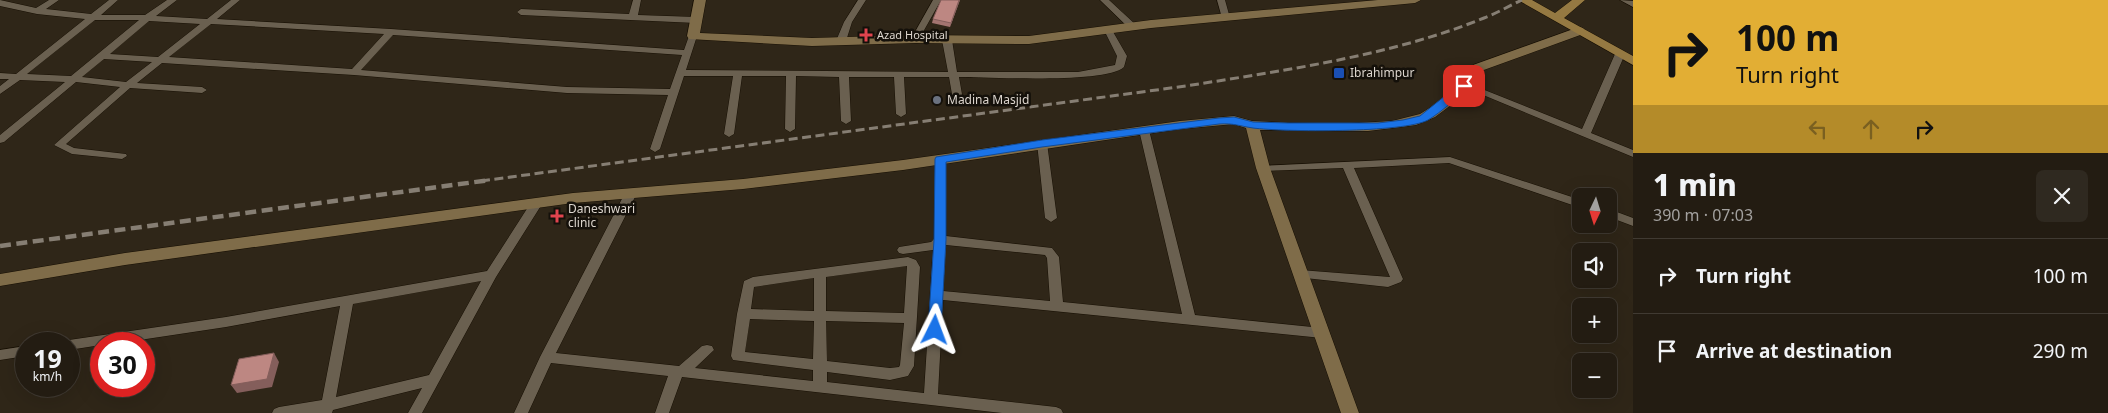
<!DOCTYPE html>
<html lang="en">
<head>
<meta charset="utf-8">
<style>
	:root { --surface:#231c12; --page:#2f2920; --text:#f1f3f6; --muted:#a3a19f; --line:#403a32 }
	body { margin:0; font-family:"Noto Sans",sans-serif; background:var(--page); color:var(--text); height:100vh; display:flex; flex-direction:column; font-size:19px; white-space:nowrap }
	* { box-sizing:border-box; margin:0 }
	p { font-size:16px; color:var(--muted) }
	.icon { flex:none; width:28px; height:28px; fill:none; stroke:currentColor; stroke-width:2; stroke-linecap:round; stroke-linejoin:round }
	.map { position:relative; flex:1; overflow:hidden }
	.side { display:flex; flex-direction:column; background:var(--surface); width:475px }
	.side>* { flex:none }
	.guide { background:#e2ae34; color:#111; overflow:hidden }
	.needle { width:32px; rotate:184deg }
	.buttons { position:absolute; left:1572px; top:188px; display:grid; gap:10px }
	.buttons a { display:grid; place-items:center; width:45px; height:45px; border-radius:8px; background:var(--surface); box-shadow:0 5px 20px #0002,0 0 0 1px var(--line); font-size:25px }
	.speed { position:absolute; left:15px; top:332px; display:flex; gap:10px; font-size:25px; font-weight:700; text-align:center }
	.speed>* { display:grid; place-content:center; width:65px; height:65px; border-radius:50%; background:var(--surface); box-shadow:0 5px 20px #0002,0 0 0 1px var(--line); line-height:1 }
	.speed small { font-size:12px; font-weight:400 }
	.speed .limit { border:8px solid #d22; background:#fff; color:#111 }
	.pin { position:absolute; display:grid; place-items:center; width:42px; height:42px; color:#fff; margin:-21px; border-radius:10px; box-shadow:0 2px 8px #0006 }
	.me { position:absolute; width:55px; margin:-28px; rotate:3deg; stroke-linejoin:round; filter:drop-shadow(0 0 4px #0008) }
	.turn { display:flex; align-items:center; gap:18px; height:105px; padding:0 20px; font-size:22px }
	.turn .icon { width:65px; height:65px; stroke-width:2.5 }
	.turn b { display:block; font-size:35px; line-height:42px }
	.lanes { display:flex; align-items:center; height:48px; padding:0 20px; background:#0003; justify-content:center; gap:25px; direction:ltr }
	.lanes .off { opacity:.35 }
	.round { display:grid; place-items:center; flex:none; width:52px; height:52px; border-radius:8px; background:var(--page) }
	.overview { display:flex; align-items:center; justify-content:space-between; height:85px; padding:0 20px }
	h1 { font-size:30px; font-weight:800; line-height:38px }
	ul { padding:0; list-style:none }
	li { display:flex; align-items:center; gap:15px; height:75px; padding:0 20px; border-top:1px solid var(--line) }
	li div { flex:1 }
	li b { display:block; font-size:19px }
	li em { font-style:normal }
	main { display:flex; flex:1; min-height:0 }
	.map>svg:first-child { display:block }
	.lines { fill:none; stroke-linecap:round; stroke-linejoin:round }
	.street-casing { stroke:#170f03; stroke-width:1 }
	.secondary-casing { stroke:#170f03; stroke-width:1 }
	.primary-casing { stroke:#170f03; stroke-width:1 }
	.street { fill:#6a6050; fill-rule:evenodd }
	.secondary { fill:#7f6c49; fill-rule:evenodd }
	.primary { fill:#957942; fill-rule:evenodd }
	.rail-far1 { stroke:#867e73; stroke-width:3; stroke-dasharray:9 4.5; stroke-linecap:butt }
	.rail { stroke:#867e73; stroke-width:4.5; stroke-dasharray:11 5.5; stroke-linecap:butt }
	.wall { fill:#a37470 }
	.shaded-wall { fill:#845e5b }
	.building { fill:#bd8782; stroke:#845e5b }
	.route { fill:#1a73e8; stroke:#114b97 }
	.health-dot { fill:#e0444e; stroke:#14100a; stroke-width:2 }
	.transit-dot { fill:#1a4fb4; stroke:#14100a; stroke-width:2 }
	.worship-dot { fill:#6b7280; stroke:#14100a; stroke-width:2 }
	.labels { text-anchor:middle; stroke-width:5; stroke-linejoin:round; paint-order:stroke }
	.far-poi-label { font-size:11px; fill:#ddd6ce; stroke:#14100a; text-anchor:start }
	.poi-label { font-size:12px; fill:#ddd6ce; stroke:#14100a; text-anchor:start }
</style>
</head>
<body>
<main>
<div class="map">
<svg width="1633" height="413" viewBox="0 0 1633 413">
	<rect width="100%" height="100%" fill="#2f2618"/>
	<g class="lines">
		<g class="street-casing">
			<path id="street" d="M0,0L36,8L49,0H59L46,9L91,14L109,0H118L101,15H145L167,0H177L156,16L207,19L231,0H240L217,19L391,29L684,50L689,36L693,33L697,36L686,70L948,72L942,40L947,37L952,40L957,72H1078L1115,65L1117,56L1104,30L1108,27L1112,30L1127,56L1124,67C1106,84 988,77 959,77L963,100L958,103L953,100L949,77H904L906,114L901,117L896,114L894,77H849L851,121L846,124L841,121L839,77L796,76L795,129L790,132L785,129L786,76H742L734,134L729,137L724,134L733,76H684L660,149L655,152L650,149L668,95L567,93L354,75L162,63L137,83L202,87L207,90L202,93L130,88L66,144L74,148L126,154L127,156L122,159L72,154L54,145L120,87L76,82L4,142L0,143V135L65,82L20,80L0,94V86L9,79H0V73L16,74L85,19L37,14L0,6ZM95,20H139L71,76L27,74ZM149,21L200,24L158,57L110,54ZM211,24L384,34L352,69L169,57ZM393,35L682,55L670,89L567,87L361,70ZM104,59L152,62L126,82L82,77Z
				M633,0H641L638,15L696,17L700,20L696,23L521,15L517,12L521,9L629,14Z
				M858,0H866L852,22L846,41L844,43H838L836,41L844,22Z
				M933,0H941L918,41H912L911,39Z
				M1100,0H1109L1136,25V29H1130Z
				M1217,0H1225L1230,18L1229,20H1223L1222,18Z
				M1620,0L1633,1V7Z
				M1620,51L1625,54L1591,133L1633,150V157L1459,85L1464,82L1467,83L1582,129L1615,54Z
				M1144,127L1149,130L1195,315L1322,328L1327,329L1328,333L1327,337L1322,338L943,300L938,394L1056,407L1061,409L1063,413H1002L682,377L669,413H655L668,376L551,363L528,413H514L540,357L625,193L631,189L637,193L556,353L679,366L702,346L707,345L712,346L714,350L695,368L813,381V370L733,360L731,356L737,314L744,281L753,277L908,257L916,260L920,267L914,366L908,376L890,380L827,372V382L924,393L933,250L903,254L899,253L897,250L899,247L931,242L934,239L935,159L940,156L945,159L946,236L1052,248L1059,257L1063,302L1182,314L1139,130ZM946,245L1045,255L1047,258L1050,301L943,291ZM907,266L904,313L826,311V277ZM814,278V311L751,309L754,287ZM750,319L814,321L813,359L745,352ZM826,321L904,323L900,365L899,367L890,368L827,361Z
				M1042,140L1047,143L1057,218L1051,222L1045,218L1037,143Z
				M1450,157L1581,200V208L1449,163L1354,168L1403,279L1401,282L1388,287L1296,277L1294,274L1296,271L1300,270L1390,277L1343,168L1263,171L1258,168L1259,166Z
				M536,200L542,204L496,277L422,413H408L422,388L333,410L332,413H272L274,409L279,407L322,400L340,306L226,327L113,344H101V345L69,350V344H63L69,340L226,317L487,271L532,201ZM481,281L429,375L336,397L353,304Z
				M1609,209L1633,218V226L1609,217Z
				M26,346V356L0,360V350Z"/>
		</g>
		<g class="secondary-casing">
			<path id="secondary" d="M694,0H706L700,33L812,38L915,35L1029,36L1151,20L1378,0H1421L1415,3L1151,28L1029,44L915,43L812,46L689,39L687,36Z
				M1579,27L1583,28L1585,31L1583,34L1481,71L1469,89L1455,102L1435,117L1416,125L1368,131L1260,130L1270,168L1359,413H1341L1256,168L1246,128L1234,124L1180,129L903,170L743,189L573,203L125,265L0,286V274L125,253L573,193L743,179L903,160L1180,121L1234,116L1252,121L1290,123L1342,124L1392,121L1420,114L1436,104L1455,88L1473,65Z"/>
		</g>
		<g class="primary-casing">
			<path id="primary" d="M1518,0H1532L1555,13L1572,0H1585L1564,18L1633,56V65Z"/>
		</g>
		<use href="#street" class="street"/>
		<use href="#secondary" class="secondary"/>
		<use href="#primary" class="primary"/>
		<path class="rail-far1" d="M481,181L1186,86C1286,70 1390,56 1484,18C1497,13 1509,6 1522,0"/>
		<path class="rail" d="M0,246L490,180"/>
	</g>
	<path class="wall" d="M960,0L950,27L932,23L933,19Z"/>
	<path class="shaded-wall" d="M959,0H960L950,27L951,23Z
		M274,353L279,362L272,387L237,393L231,385Z"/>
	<path class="building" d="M941,0H959L951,23L933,19Z
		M274,353L267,379L231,385L239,359Z"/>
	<path class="route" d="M1461,83H1464L1469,86C1461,95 1440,113 1428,120C1404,133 1283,132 1253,128C1239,126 1234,123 1219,124L1042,147L946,162V240L941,330L939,333H930L928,330L934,240L935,159L936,157L1042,140L1219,118L1234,117L1253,122L1288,123H1378L1403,120L1420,116Z"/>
	<g class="health-dot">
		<path d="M863.5 27.5h5v5h5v5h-5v5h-5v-5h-5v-5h5z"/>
		<path d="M554.5 208.5h5v5h5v5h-5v5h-5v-5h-5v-5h5z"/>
	</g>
	<rect class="transit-dot" x="1333" y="67" width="12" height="12" rx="2.5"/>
	<circle class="worship-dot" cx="937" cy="100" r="5"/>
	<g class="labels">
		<g class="far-poi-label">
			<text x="877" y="39">Azad Hospital</text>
		</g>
		<g class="poi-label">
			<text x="1350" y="77">Ibrahimpur</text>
			<text x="947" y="104">Madina Masjid</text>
			<text x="568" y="213">Daneshwari<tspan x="568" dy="14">clinic</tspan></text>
		</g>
	</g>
</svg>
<div class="buttons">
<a><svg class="needle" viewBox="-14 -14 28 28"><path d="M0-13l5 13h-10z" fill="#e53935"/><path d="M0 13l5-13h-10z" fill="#a3a19f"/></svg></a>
<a><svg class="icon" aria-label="sound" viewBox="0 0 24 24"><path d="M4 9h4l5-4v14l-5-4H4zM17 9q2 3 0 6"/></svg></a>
<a>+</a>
<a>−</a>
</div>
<div class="speed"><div>19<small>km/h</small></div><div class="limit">30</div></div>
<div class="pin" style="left:1464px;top:86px;background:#d93025"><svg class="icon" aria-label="arrive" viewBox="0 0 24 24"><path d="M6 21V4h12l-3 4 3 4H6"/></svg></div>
<svg class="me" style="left:935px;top:330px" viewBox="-20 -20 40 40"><path d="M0-17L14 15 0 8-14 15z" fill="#1a73e8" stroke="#fff" stroke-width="4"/></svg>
</div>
<section class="side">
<div class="guide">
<div class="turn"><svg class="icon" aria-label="right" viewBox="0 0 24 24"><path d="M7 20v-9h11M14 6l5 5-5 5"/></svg><div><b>100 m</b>Turn right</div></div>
<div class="lanes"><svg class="icon off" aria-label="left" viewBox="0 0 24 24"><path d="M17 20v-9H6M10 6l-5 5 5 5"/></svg><svg class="icon off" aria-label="ahead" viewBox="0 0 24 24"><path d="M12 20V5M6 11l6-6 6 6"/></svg><svg class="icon" aria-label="right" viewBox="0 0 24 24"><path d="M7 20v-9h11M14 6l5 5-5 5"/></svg></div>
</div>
<div class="overview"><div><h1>1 min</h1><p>390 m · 07:03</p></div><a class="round"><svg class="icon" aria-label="close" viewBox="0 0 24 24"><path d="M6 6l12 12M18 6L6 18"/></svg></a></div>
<ul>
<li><svg class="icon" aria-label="right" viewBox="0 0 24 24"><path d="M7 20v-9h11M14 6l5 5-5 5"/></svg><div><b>Turn right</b></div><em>100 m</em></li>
<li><svg class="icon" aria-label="arrive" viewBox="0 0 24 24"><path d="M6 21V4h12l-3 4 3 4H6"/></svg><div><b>Arrive at destination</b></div><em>290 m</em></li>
</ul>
</section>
</main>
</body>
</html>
